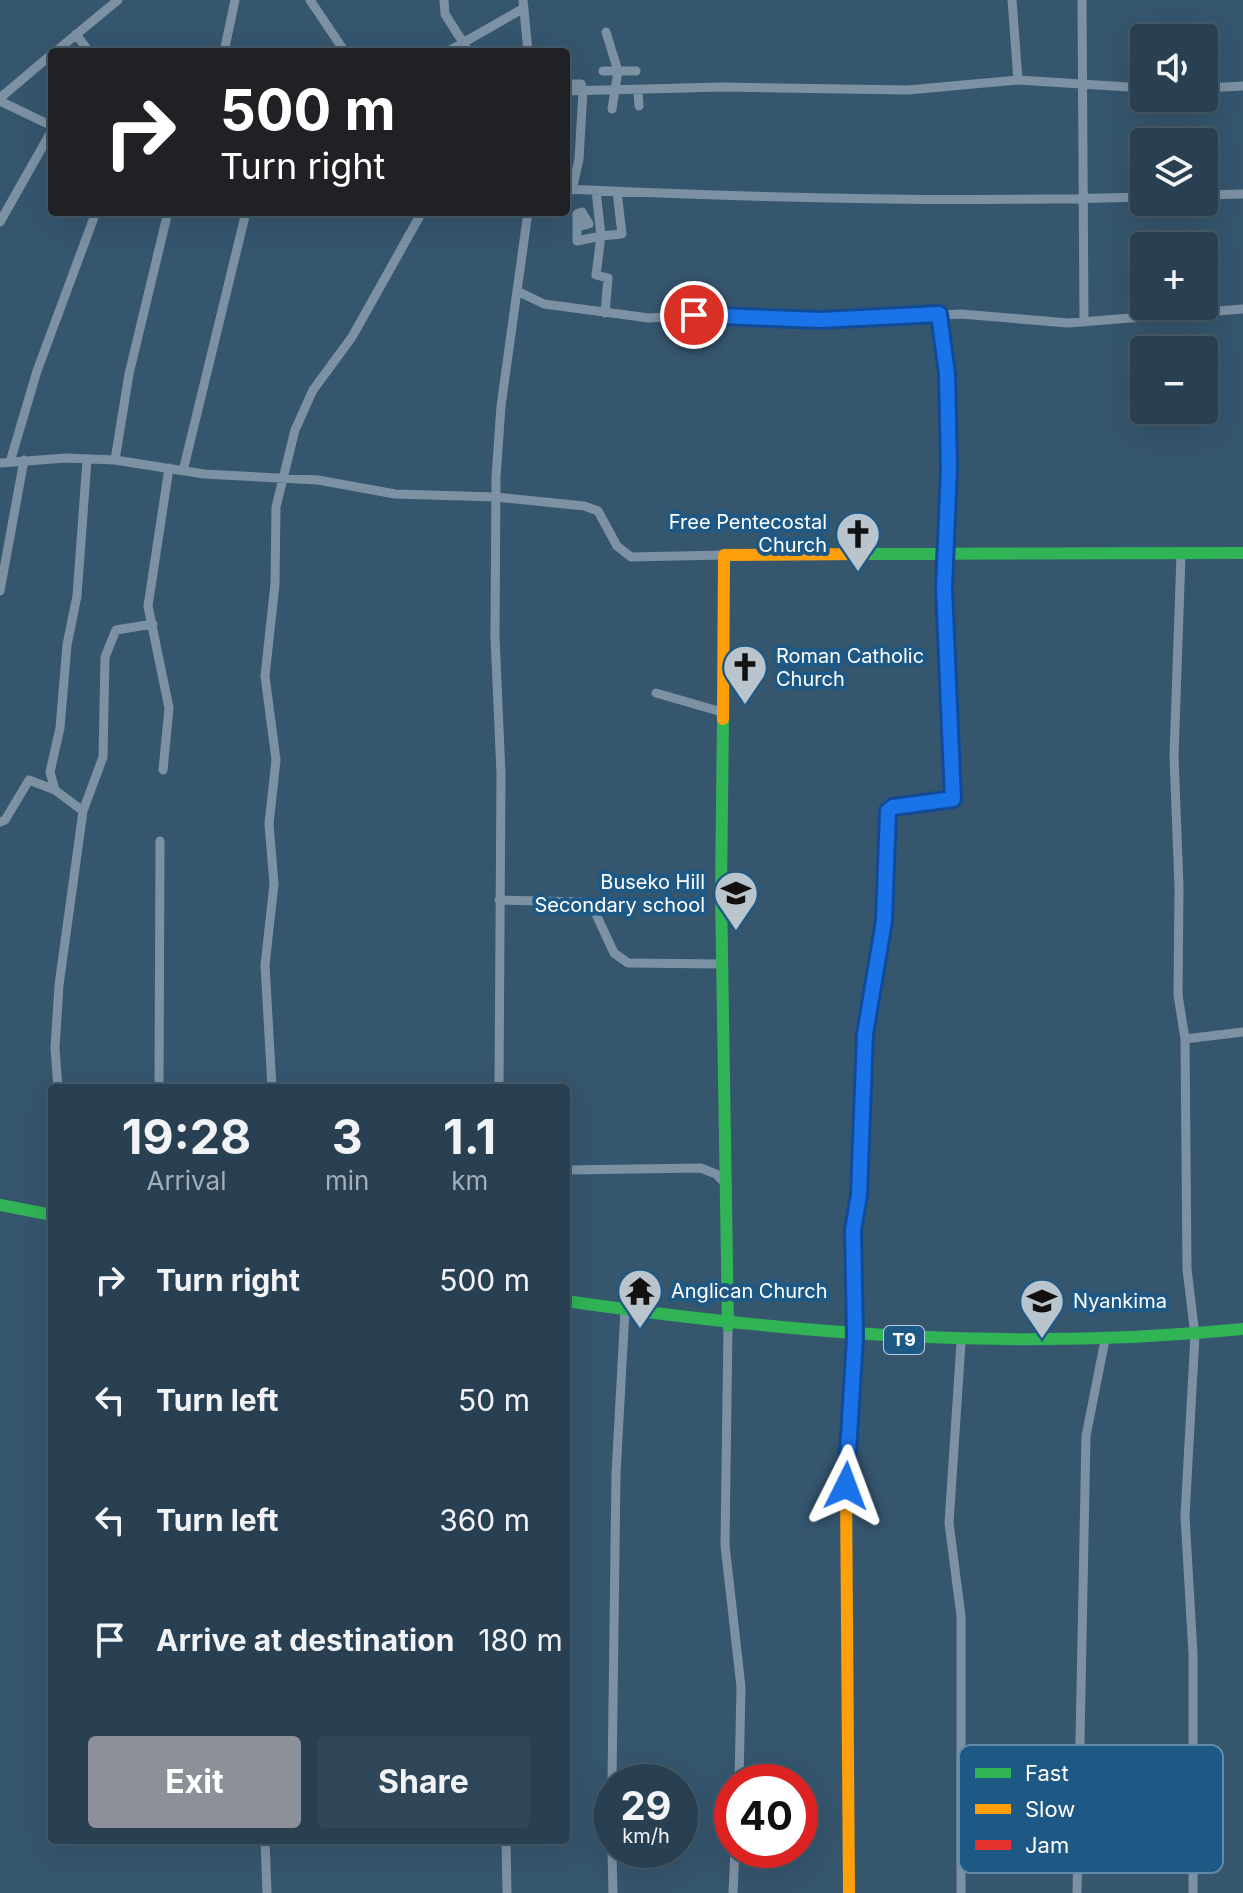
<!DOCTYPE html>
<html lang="en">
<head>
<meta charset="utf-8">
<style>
	:root { --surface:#284052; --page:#304759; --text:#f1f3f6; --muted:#a5afb8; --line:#445969; --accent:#8c9099 }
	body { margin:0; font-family:Inter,sans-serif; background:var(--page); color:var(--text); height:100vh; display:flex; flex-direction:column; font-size:30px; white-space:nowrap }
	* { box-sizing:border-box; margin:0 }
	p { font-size:26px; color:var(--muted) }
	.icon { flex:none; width:44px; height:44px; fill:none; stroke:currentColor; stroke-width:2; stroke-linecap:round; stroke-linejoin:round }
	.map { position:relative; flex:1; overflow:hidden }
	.details { position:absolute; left:48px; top:1084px; width:522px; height:760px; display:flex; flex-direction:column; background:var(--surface); border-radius:8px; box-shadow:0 8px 32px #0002,0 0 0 2px var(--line) }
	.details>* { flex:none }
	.top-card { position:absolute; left:48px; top:48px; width:522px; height:168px; border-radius:8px; box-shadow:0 8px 32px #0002,0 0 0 2px var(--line); background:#202124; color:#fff; overflow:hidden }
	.controls { position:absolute; left:1130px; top:24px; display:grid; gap:16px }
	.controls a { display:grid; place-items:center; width:88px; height:88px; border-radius:8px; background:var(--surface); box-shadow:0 8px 32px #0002,0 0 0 2px var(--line); font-size:40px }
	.speed { position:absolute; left:594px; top:1764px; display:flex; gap:16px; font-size:40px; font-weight:700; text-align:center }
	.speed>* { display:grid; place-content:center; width:104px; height:104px; border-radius:50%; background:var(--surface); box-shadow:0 8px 32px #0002,0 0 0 2px var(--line); line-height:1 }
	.speed small { font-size:20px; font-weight:400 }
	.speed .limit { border:12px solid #d22; background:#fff; color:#111 }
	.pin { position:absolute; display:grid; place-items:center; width:68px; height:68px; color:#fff; margin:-34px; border:4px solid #fff; border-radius:50%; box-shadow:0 2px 8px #0007 }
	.me { position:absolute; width:88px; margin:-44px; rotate:3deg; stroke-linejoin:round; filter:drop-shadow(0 0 6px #0008) }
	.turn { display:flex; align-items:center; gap:28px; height:168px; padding:0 40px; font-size:36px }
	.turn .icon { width:104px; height:104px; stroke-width:2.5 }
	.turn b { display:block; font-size:56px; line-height:68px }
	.eta { display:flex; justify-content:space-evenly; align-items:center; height:136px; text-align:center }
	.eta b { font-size:48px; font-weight:700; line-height:56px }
	.primary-button { display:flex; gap:16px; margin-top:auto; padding:16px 40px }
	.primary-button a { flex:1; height:92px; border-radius:8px; background:var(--accent); color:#fff; font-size:32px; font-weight:700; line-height:92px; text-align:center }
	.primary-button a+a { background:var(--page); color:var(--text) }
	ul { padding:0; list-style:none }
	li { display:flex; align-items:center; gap:24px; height:120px; padding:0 40px }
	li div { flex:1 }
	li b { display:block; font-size:30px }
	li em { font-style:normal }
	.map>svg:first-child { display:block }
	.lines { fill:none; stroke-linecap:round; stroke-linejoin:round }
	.street { stroke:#7c92a4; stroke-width:9 }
	.fast { stroke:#30b455; stroke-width:12 }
	.slow { stroke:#ff9f0a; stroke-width:12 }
	.jam { stroke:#e5322d; stroke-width:12 }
	.route-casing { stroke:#114b97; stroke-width:20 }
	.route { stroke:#1a73e8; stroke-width:14 }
	.labels { text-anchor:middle; stroke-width:8; stroke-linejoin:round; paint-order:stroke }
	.shield { fill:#1e5986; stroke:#bccddb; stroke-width:2 }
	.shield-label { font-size:18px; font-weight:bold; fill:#fff }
	.poi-label { font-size:20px; fill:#fff; stroke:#1e5986; text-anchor:start }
	.key { fill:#1e5986; stroke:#628baa; stroke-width:2 }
	.key-label { font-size:22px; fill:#fff }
</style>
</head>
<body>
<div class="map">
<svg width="1243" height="1893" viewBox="0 0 1243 1893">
	<rect width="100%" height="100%" fill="#36566e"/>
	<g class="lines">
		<path class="street" d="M310,0L345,52
			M444,0L445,14L469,52
			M523,0L528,52
			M1012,0L1018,80
			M1082,0L1084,322
			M606,32L618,71H636
			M76,34L89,52
			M55,52L118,0
			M224,52L235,0
			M447,52L524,8
			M603,71H618L612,109
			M566,84H581L583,91L579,159L572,190
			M1204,88L1243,86
			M566,91L723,87L908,90L1018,80L1144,88
			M638,91L639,106
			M0,98L52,54
			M0,101L52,126
			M566,189C758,198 952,203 1144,197
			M1204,195L1243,194
			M0,222L52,130
			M577,227L589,224L582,212L577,214V241L601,236L596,191
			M517,291L544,304L649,318L694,315L856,320L961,314L1068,323L1243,309
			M605,313L608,278L596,275L601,236L622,234L617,192
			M115,460L129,374L168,212
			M10,462L37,371L96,212
			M0,463L66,458L115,460L204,474L318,480L395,494L496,497L584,506L598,511L617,546L631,557L724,555
			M183,471L246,212
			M1181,555L1174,756L1179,887L1178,995L1185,1039L1187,1269L1195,1335L1185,1516L1193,1654V1893
			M0,591L24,460
			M656,693L722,712
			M163,770L169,708L148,606L169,468
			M83,811L55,790L50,772L60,728L67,645L77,596L87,460
			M0,822L5,820L29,780L55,790
			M499,900L583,902L595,912L614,953L628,963L723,964
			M1185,1039L1243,1032
			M58,1088L55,1048L59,985L83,811L103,757L105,657L116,630L153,624
			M159,1088L160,841
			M272,1088L265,965L274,884L269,824L276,760L265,676L275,584L276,507L295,430L313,390L352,337L422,212
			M499,1088L501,774L495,637L496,477L501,406L528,212
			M566,1170L701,1168L716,1174L727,1185
			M728,1326L725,1545L741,1687L739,1782
			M612,1782L616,1474L625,1310
			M612,1792V1807
			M265,1840L267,1893
			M506,1840L507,1893
			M612,1850L613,1893
			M733,1893L735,1850
			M961,1893V1616L949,1523L961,1343
			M1077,1893L1086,1436L1105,1340"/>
		<path class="fast" d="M939,314L946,405L943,614L951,766
			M866,554L1243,553
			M723,719L721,892L728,1326
			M0,1205L52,1215
			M566,1301C796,1334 1010,1352 1243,1329"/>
		<path class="slow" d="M723,719L724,555L866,554
			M868,1016L884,921L888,811L893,807L953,799L951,766
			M849,1893L846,1486L855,1311"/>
		<path class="jam" d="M855,1311L853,1230L859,1195L868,1016"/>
	</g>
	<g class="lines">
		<g class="route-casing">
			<path id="route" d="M694,315L820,320L939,314L947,374L949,468L944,588L953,799L893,807L888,811L884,921L865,1034L859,1195L853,1230L855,1337L846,1486"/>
		</g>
		<use href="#route" class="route"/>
	</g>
	<defs>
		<g id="church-pin" transform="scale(2.3)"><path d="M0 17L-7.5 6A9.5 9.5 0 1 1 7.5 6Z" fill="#b9c4cc" stroke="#1e5986"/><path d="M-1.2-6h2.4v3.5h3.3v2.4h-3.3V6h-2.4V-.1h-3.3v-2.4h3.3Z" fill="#111"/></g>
		<g id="school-pin" transform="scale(2.3)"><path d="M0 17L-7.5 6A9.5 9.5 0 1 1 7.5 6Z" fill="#b9c4cc" stroke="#1e5986"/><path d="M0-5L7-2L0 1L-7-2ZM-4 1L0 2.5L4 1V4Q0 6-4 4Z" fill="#111"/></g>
		<g id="temple-pin" transform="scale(2.3)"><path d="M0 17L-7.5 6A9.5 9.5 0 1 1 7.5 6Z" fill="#b9c4cc" stroke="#1e5986"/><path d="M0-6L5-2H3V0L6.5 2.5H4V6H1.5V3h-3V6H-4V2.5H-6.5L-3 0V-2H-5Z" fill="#111"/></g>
	</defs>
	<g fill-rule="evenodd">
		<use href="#church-pin" x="858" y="534"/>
		<use href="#church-pin" x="745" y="667"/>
		<use href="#school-pin" x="736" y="893"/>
		<use href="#temple-pin" x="640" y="1291"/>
		<use href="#school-pin" x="1042" y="1301"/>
	</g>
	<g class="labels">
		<rect class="shield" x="884" y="1326" width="40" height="28" rx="6"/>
		<g class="shield-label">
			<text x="904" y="1346">T9</text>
		</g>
		<g class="poi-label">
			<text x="827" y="529" text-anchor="end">Free Pentecostal<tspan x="827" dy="23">Church</tspan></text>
			<text x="776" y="663">Roman Catholic<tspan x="776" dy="23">Church</tspan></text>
			<text x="705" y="889" text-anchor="end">Buseko Hill<tspan x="705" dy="23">Secondary school</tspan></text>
			<text x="671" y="1298">Anglican Church</text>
			<text x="1073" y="1308">Nyankima</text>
		</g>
	</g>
	<rect x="959" y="1745" width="264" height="128" rx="12" class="key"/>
	<rect x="975" y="1768" width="36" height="10" fill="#30b455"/>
	<rect x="975" y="1804" width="36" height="10" fill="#ff9f0a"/>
	<rect x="975" y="1840" width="36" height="10" fill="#e5322d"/>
	<g class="key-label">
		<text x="1025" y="1781">Fast</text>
		<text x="1025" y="1817">Slow</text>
		<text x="1025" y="1853">Jam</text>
	</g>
</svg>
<div class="controls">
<a><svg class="icon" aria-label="sound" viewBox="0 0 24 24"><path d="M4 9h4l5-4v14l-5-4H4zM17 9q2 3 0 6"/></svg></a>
<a><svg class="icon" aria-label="layers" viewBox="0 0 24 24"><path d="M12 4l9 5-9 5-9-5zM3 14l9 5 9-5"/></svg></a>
<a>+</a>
<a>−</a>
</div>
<div class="speed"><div>29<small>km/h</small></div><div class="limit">40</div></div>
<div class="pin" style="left:694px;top:315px;background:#d93025"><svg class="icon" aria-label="arrive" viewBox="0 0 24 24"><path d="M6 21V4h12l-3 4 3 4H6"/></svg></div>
<svg class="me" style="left:846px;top:1486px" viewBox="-20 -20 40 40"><path d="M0-17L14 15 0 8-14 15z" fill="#1a73e8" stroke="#fff" stroke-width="4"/></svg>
<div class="top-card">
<div class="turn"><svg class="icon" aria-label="right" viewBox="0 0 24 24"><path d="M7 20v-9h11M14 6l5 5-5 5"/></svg><div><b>500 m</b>Turn right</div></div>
</div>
<section class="details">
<div class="eta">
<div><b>19:28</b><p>Arrival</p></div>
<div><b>3</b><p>min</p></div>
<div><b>1.1</b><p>km</p></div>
</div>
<ul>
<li><svg class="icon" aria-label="right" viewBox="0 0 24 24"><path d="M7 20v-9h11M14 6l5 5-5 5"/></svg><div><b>Turn right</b></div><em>500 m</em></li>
<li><svg class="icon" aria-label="left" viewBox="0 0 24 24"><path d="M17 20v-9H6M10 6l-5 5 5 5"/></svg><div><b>Turn left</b></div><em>50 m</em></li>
<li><svg class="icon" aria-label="left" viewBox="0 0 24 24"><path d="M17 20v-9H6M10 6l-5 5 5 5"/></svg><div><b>Turn left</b></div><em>360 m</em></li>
<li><svg class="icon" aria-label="arrive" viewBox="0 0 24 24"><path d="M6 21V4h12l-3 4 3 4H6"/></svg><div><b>Arrive at destination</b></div><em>180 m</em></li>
</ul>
<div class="primary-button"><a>Exit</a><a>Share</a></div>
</section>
</div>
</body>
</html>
